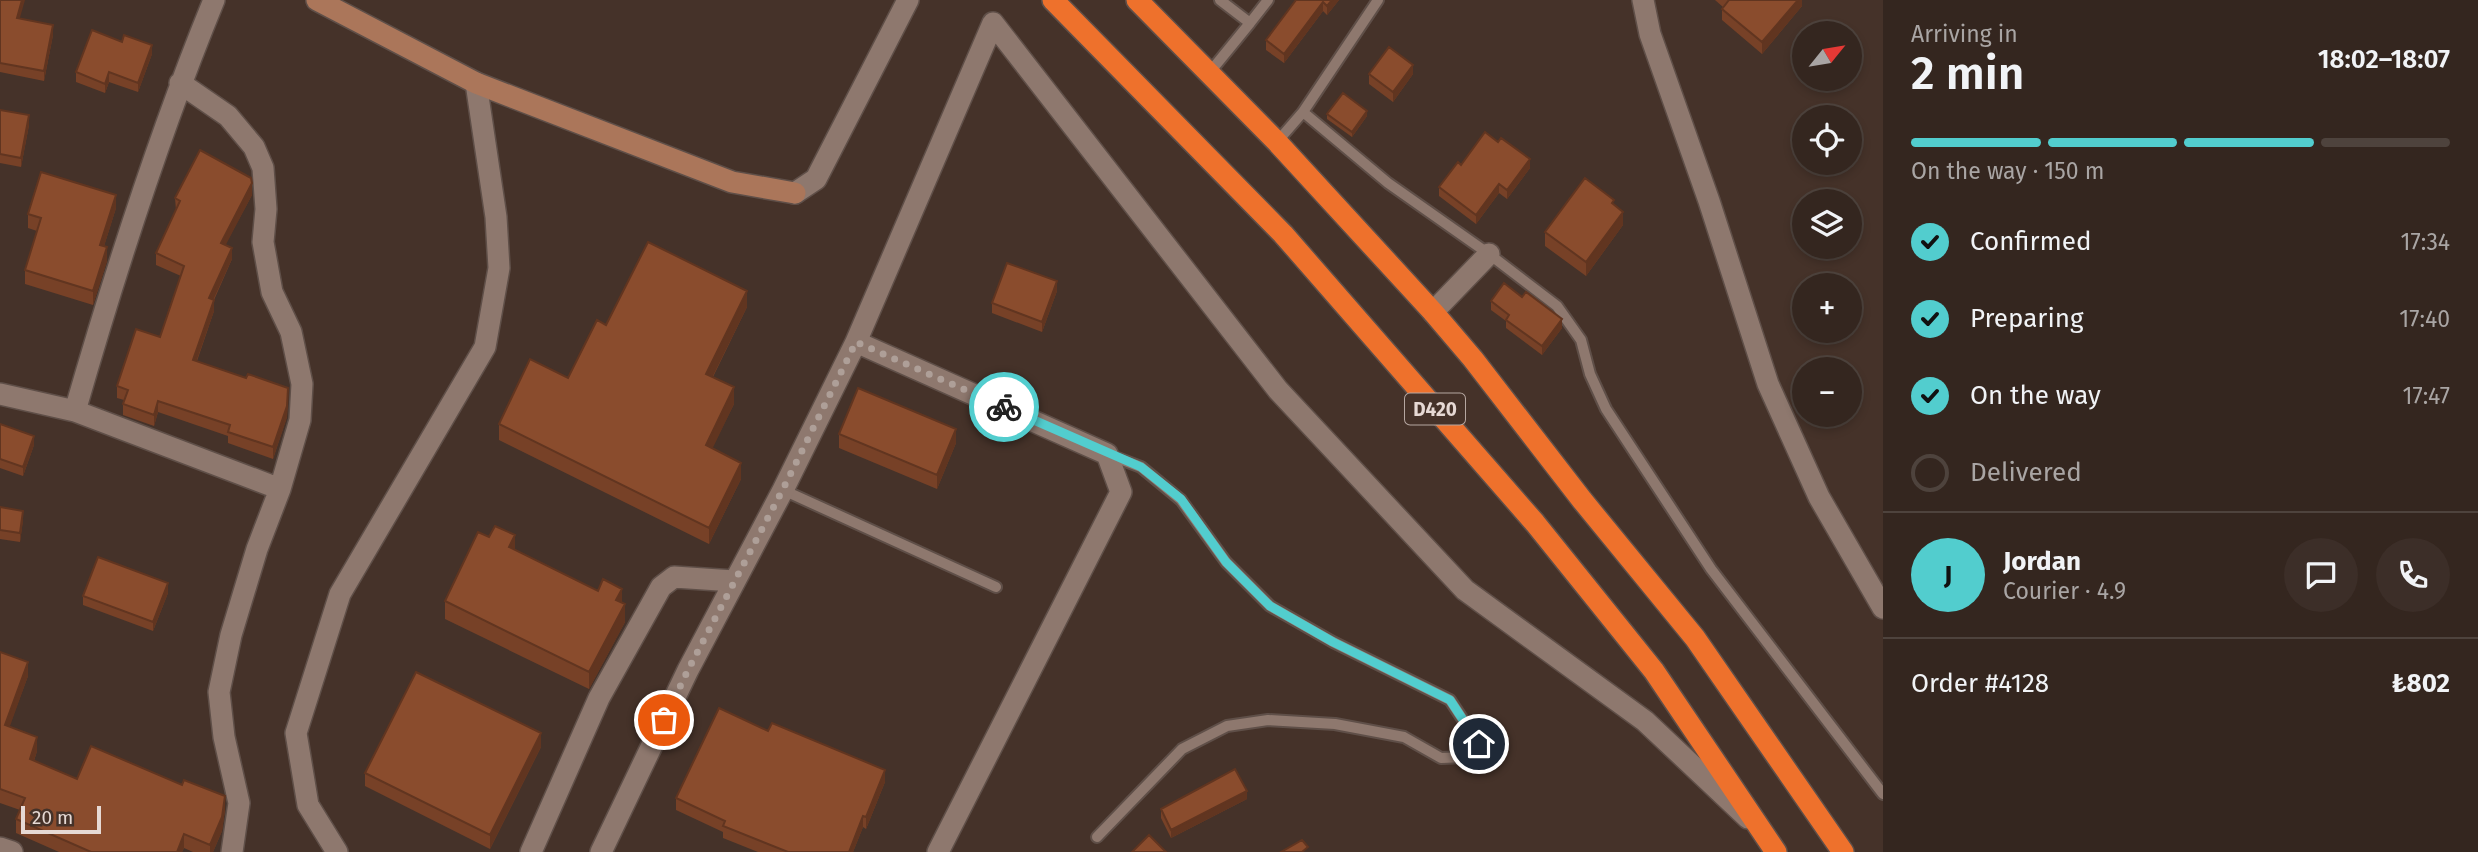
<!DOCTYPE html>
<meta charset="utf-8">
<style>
:root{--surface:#34261f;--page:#3c2e28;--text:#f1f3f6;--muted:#a9a5a4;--line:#4e433d;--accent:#52cdce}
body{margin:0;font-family:"Fira Sans",sans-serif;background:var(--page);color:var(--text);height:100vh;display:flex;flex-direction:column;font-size:26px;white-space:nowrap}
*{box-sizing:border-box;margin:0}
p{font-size:23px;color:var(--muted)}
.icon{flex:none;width:38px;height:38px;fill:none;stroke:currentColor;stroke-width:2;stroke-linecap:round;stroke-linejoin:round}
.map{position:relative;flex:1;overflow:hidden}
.drawer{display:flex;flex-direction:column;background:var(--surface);width:595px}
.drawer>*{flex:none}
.needle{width:46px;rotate:60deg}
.fabs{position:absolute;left:1792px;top:21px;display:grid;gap:14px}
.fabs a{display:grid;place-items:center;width:70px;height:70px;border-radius:50%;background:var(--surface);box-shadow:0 4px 10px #0003,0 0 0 2px var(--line);font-size:35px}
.scale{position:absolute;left:21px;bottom:18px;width:80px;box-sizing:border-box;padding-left:7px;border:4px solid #e6d9d4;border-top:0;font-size:19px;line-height:24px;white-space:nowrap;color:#e6d9d4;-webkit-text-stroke:5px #453229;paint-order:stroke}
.pin{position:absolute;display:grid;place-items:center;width:60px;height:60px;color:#fff;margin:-30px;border:4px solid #fff;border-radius:50%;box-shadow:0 2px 7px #0007}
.courier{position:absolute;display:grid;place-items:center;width:70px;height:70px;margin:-35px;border:5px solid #52cdce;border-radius:50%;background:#fff;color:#222;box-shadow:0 2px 9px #0007}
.head em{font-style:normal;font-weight:600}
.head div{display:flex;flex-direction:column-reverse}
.head{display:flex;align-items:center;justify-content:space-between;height:119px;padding:0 28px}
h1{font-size:46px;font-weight:600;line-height:52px}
.bar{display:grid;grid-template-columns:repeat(4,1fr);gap:10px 7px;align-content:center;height:84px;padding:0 28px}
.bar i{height:9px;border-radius:5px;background:var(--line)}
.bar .selected{background:var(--accent)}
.bar p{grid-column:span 4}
.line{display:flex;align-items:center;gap:18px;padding:0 28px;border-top:2px solid var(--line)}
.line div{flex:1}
.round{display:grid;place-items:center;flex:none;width:74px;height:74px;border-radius:37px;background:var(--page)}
ol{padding:0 28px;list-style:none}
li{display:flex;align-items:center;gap:21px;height:77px}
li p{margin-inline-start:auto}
li .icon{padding:7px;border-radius:50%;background:var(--accent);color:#111;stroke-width:4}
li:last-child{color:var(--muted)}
li i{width:38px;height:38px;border:4px solid var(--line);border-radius:50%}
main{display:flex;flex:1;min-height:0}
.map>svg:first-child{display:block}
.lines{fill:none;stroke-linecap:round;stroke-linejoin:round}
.lane-casing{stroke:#5f4f48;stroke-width:14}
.street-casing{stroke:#5f4f48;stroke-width:24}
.secondary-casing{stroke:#5f4f48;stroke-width:24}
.highway-casing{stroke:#5f4f48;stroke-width:24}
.lane{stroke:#8e786e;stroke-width:10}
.street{stroke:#8e786e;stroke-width:21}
.secondary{stroke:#ab765a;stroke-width:21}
.highway{stroke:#ee712c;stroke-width:21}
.wall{fill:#774127}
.shaded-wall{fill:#613520}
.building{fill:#8a4c2d;stroke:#613520;stroke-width:2}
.done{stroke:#ae9f98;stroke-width:7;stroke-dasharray:0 12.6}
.route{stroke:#52cdce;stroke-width:9}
.labels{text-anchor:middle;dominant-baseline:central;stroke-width:5;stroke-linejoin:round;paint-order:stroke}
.shield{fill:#453229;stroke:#b6a7a1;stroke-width:2}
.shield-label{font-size:19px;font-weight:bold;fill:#e6d9d4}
</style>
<main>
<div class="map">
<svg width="1883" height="852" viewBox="0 0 1883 852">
<rect width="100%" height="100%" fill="#453229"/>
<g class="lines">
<defs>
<path id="lane" d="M1250,23L1268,0
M1210,72L1250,23L1220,0
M1303,112L1378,0
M1277,142L1303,112L1388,183L1489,254L1557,306L1581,340L1590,374L1606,409L1711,569L1883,794
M783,490L996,587
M1097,837L1182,749L1227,726L1268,720L1335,724L1404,737L1441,758L1466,757L1479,744L1450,700L1333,642L1270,606L1226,562L1181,500L1141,467L1107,454"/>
<path id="street" d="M1643,0L1650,34L1709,201L1768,384L1819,497L1883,608
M180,83L228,116L254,147L263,168L266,209L263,242L272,292L291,332L302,384L300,420L280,489L257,549L231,635L219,692L224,737L239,803L232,852
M795,193L816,179L908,0
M1433,312L1489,254
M856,342L1107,454L1121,492L938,852
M0,394L75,411L280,489
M75,411C115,272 159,134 214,0
M0,848L12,852
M337,852L308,805L296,733L340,594L485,347L499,268L496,217L476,83
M531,852L599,698L661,587L674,577L734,581
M601,852L688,670L783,490L856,342L993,23L1278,390L1465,590L1645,721L1748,818"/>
<path id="secondary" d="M317,0L476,83L732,182L795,193"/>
<path id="highway" d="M1053,0L1283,234L1535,523L1654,671L1776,852
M1137,0L1277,142L1433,312L1473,359L1582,500L1695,638L1843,852"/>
</defs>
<use href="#lane" class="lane-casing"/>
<use href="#street" class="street-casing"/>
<use href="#secondary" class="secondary-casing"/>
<use href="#highway" class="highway-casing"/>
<use href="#lane" class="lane"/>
<use href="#street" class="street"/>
<use href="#secondary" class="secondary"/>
<use href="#highway" class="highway"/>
</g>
<path class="wall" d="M0,0L20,19L53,35L44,81L0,72Z
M1296,0H1339L1327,15L1323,11L1284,63L1266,50V40Z
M1715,0H1802V6L1762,54L1722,20V9L1723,7Z
M152,54L138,92L109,82L105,93L76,82V72Z
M1369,74H1413L1393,102L1369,84Z
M0,110L29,125L21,167L0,163Z
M1327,114L1367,116L1352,137L1327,119Z
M1461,165L1530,168L1507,199L1499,193L1476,224L1439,196V187Z
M252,195L225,245L232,259L214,300V311L197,361L288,399L287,417L273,459L228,443V436L158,412L154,426L123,415V404L124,400L117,398V386L160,337L181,276L156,265V253L176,210L175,198Z
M1614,205L1623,225L1586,276L1545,246V232Z
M116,208L104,246L107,261L93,305L25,284V270L37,231L28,228V214Z
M1057,291L1042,332L992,313V303Z
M1491,301L1562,328L1542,355L1506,328V321L1491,310Z
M747,307L713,377L734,404L712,448L741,479L709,544L499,440V424L568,378L606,325Z
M0,424L34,445L23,476L0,468Z
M839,434L956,443L937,489L839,448Z
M0,507L23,520L20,542L0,539Z
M515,550L625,622L589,689L445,619V601Z
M168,593L153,631L83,605V596Z
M0,652L28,676L9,727L37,751L34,761L77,779L225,810L222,831L213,852H193L184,848L182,852H59L16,833V819L20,810L0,803Z
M768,731L885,782L866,829L863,827L853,852H758L723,838V832L676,810V798Z
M541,747L490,849L365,786V773Z
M1247,799L1171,838L1161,818V809Z"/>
<path class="shaded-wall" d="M22,0H25L17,28V18Z
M1332,0H1339L1327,15V6Z
M1798,0H1802V6L1762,54V42Z
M1323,2V11L1284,63V54Z
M53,25V35L44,81V71Z
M152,45V54L138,92V83Z
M1413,65V74L1393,102V92Z
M109,72V82L105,93V84Z
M1367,111V116L1352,137V132Z
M29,115V125L21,167V158Z
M1530,159V168L1507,199V190Z
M252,183V195L221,254V243Z
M1499,184V193L1476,224V215Z
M116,195V208L100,259V245Z
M1623,212V225L1586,276V262Z
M107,247V261L93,305V291Z
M232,248V259L209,309V298Z
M1057,281V291L1042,332V322Z
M747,291V307L706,390V374Z
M214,300V311L193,371V360Z
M1562,319V328L1542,355V346Z
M734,387V404L706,462V445Z
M288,388L287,417L273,459V447Z
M158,401V412L154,426V415Z
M956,429V443L937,489V475Z
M34,436V445L23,476V467Z
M741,463V479L709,544V528Z
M23,511V520L20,542V533Z
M515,535V553L509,547Z
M168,583V593L153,631V622Z
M622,589V606L616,600Z
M625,604V622L589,689V672Z
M28,662V676L5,740V725Z
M541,733V747L490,849V835Z
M37,737V751L30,773V759Z
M885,770V782L866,829V817Z
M1247,791V799L1171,838V830Z
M225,796V810L222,831L213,852H210V845Z
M863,816V827L853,852H849Z
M184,834V848L182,852H177Z"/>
<path class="building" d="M0,0H22L17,18L53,25L44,71L0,63Z
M1296,0H1332L1327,6L1323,2L1284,54L1266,40Z
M1729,0H1798L1762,42L1722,9Z
M92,30L122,42L124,35L152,45L138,83L109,72L105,84L76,72Z
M1389,47L1413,65L1393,92L1369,74Z
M1343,93L1367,111L1352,132L1327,114Z
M0,110L29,115L21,158L0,154Z
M1485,132L1498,142L1501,138L1530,159L1507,190L1499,184L1476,215L1439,187L1458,162L1461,165Z
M200,150L251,178L252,183L221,243L232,248L209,298L214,300L193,360L246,378L248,374L288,388L287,406L273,447L228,432L230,425L158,401L154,415L123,404L128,390L117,386L136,329L160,337L184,266L156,253L180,201L175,198Z
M41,172L116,195L100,245L107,247L93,291L25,270L41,218L28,214Z
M1585,178L1614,200L1612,203L1623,212L1586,262L1545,232Z
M648,242L747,291L706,374L734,387L706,445L741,463L709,528L499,424L530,359L568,378L597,320L606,325Z
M1007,263L1057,281L1042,322L992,303Z
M1504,283L1522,297L1526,292L1562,319L1542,346L1506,320L1509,315L1491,301Z
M858,388L956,429L937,475L839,434Z
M0,424L34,436L23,467L0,459Z
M0,507L23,511L20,533L0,530Z
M495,526L515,535L509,547L598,591L603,579L622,589L616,600L625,604L589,672L445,601L478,532L489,537Z
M98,557L168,583L153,622L83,596Z
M0,652L28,662L5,725L37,737L30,759L77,779L91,746L182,785L184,780L225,796L222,817L210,845L184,834L177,852H91L16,819L25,798L0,789Z
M416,672L541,733L490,835L365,773Z
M719,708L768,731L772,723L885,770L866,817L863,816L849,852H788L723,826L725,821L676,798Z
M1235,769L1247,791L1171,830L1161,809Z
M1149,835L1166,852H1132Z
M1302,840L1308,847L1302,852H1281Z"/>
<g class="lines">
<path class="done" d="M664,720L688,670L783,489L856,342L1004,407"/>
<path class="route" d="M1004,407L1141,467L1181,499L1226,562L1270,606L1333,642L1450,700L1479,744"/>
</g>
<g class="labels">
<rect class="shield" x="1405" y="393.5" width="60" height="31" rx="5"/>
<g class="shield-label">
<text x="1435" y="409">D420</text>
</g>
</g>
</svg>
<div class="fabs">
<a><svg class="needle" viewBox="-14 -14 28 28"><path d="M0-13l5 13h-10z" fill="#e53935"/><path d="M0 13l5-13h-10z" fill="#a9a5a4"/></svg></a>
<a><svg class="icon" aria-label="locate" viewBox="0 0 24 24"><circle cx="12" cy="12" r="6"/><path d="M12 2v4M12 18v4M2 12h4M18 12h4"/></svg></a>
<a><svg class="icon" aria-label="layers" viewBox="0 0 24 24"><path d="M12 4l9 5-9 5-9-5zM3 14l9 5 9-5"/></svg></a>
<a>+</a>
<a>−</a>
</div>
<div class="scale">20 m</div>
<div class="pin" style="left:664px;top:720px;background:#ea580c"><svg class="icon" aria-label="bag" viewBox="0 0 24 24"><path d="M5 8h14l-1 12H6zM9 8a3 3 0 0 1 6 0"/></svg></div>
<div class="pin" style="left:1479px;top:744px;background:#1f2937"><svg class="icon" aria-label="home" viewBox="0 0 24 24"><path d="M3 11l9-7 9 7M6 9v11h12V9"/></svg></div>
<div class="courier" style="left:1004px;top:407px"><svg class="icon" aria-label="bike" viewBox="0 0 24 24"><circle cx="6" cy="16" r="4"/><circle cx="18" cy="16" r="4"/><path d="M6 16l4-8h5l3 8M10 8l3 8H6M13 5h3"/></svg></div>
</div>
<section class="drawer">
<div class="head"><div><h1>2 min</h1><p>Arriving in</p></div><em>18:02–18:07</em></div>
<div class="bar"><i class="selected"></i><i class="selected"></i><i class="selected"></i><i></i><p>On the way · 150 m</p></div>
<ol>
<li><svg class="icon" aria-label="check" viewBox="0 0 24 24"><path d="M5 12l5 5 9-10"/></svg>Confirmed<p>17:34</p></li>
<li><svg class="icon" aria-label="check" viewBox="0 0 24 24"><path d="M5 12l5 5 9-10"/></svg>Preparing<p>17:40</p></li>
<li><svg class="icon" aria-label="check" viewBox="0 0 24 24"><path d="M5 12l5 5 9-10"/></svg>On the way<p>17:47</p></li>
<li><i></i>Delivered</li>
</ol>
<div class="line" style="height:126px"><b class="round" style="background:var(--accent);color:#111">J</b><div><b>Jordan</b><p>Courier · 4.9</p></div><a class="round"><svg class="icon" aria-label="chat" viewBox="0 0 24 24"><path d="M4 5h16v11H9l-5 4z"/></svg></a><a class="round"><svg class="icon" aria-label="phone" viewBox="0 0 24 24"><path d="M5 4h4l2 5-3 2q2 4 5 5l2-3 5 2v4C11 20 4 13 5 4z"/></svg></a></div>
<div class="line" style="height:91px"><div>Order #4128</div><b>₺802</b></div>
</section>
</main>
